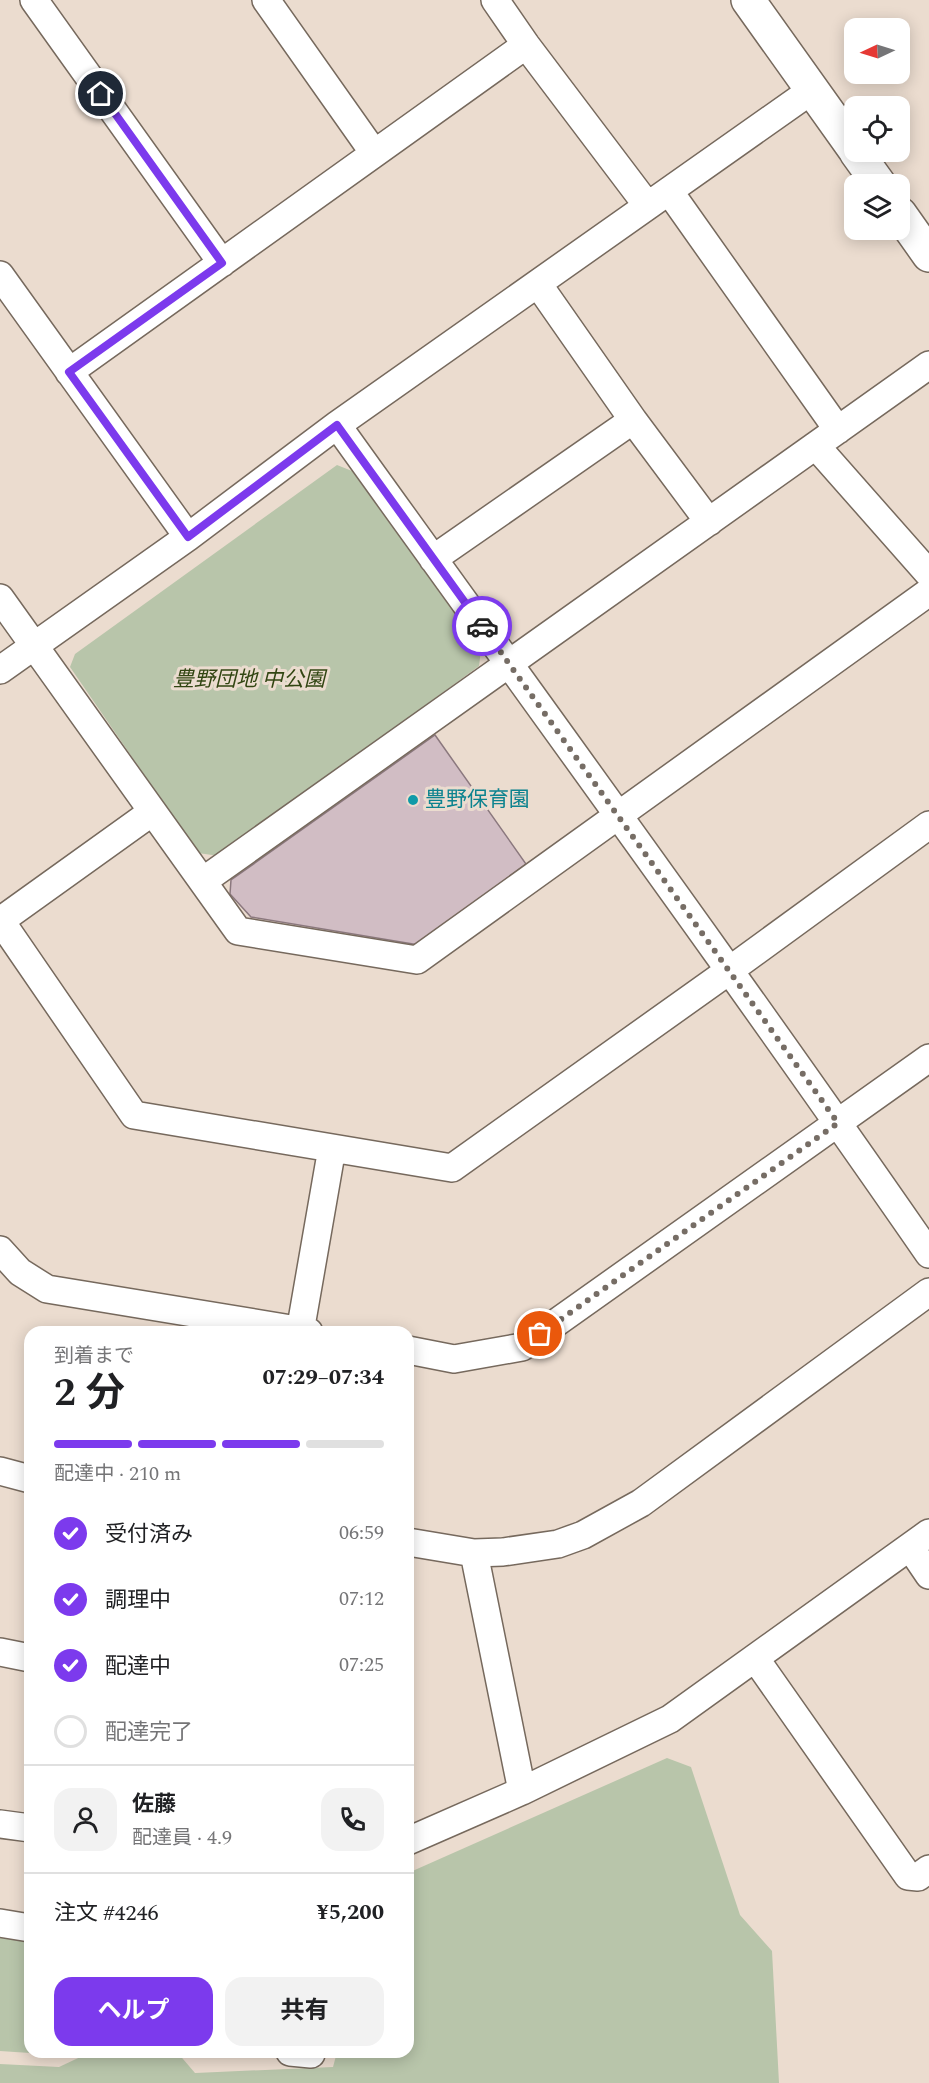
<!DOCTYPE html>
<html lang="ja">
<meta charset="utf-8">
<style>
:root{--surface:#fff;--page:#f2f2f2;--text:#202124;--muted:#757577;--line:#e0e0e0;--accent:#7c3aed}
body{margin:0;font-family:Spectral,"Noto Sans JP",serif;background:var(--page);color:var(--text);height:100vh;display:flex;flex-direction:column;font-size:22px;white-space:nowrap}
*{box-sizing:border-box;margin:0}
p{font-size:20px;color:var(--muted)}
.icon{flex:none;width:33px;height:33px;fill:none;stroke:currentColor;stroke-width:2;stroke-linecap:round;stroke-linejoin:round}
.map{position:relative;flex:1;overflow:hidden}
.side{position:absolute;left:24px;top:1326px;width:390px;height:732px;display:flex;flex-direction:column;background:var(--surface);border-radius:18px;box-shadow:0 3px 15px #0003}
.side>*{flex:none}
.needle{width:39px;rotate:266deg}
.buttons{position:absolute;left:844px;top:18px;display:grid;gap:12px}
.buttons a{display:grid;place-items:center;width:66px;height:66px;border-radius:12px;background:var(--surface);box-shadow:0 3px 15px #0003;font-size:30px}
.pin{position:absolute;display:grid;place-items:center;width:51px;height:51px;color:#fff;margin:-26px;border:3px solid #fff;border-radius:50%;box-shadow:0 2px 6px #0007}
.courier{position:absolute;display:grid;place-items:center;width:60px;height:60px;margin:-30px;border:4px solid #7c3aed;border-radius:50%;background:#fff;color:#222;box-shadow:0 2px 8px #0007}
.summary em{font-style:normal;font-weight:700}
.summary div{display:flex;flex-direction:column-reverse}
.summary{display:flex;align-items:center;justify-content:space-between;height:102px;padding:0 30px}
h1{font-size:39px;font-weight:700;line-height:45px}
.bar{display:grid;grid-template-columns:repeat(4,1fr);gap:9px 6px;align-content:center;height:72px;padding:0 30px}
.bar i{height:8px;border-radius:4px;background:var(--line)}
.bar .active{background:var(--accent)}
.bar p{grid-column:span 4}
.line{display:flex;align-items:center;gap:15px;padding:0 30px;border-top:2px solid var(--line)}
.line div{flex:1}
.round{display:grid;place-items:center;flex:none;width:63px;height:63px;border-radius:18px;background:var(--page)}
ol{padding:0 30px;list-style:none}
li{display:flex;align-items:center;gap:18px;height:66px}
li p{margin-inline-start:auto}
li .icon{padding:6px;border-radius:50%;background:var(--accent);color:#fff;stroke-width:4}
li:last-child{color:var(--muted)}
li i{width:33px;height:33px;border:3px solid var(--line);border-radius:50%}
.action{display:flex;gap:12px;margin-top:auto;padding:12px 30px}
.action a{flex:1;height:69px;border-radius:18px;background:var(--accent);color:#fff;font-size:24px;font-weight:700;line-height:69px;text-align:center}
.action a+a{background:var(--page);color:var(--text)}
.map>svg:first-child{display:block}
.green{fill:#b8c5aa}
.building{fill:#d1bdc4;stroke:#8b787e;stroke-width:1.5}
.lines{fill:none;stroke-linecap:round;stroke-linejoin:round}
.street-casing{stroke:#76695d;stroke-width:30}
.secondary-casing{stroke:#76695d;stroke-width:36}
.street{stroke:#fff;stroke-width:27}
.secondary{stroke:#fff;stroke-width:33}
.done{stroke:#766d65;stroke-width:6;stroke-dasharray:0 10.8}
.route{stroke:#7c3aed;stroke-width:8}
.culture-dot{fill:#0f9aa8;stroke:#ebdccf;stroke-width:2}
.labels{text-anchor:middle;dominant-baseline:central;stroke-width:6;stroke-linejoin:round;paint-order:stroke}
.park-label{font-size:21px;font-style:italic;fill:#314512;stroke:#ebdccf}
.culture-label{font-size:21px;fill:#0d838f;stroke:#ebdccf;text-anchor:start}
</style>
<div class="map">
<svg width="929" height="2083" viewBox="0 0 929 2083">
<rect width="100%" height="100%" fill="#ebdccf"/>
<path class="green" d="M337,465L352,471L481,650L479,666L219,856L198,853L70,667L75,654Z
M667,1758L691,1767L740,1915L772,1951L779,2083H0V2064L59,2067L91,2052H177L195,2073L333,2067L337,2052H408V1873Z
M0,1935L30,1939V2052H66L60,2055L0,2051Z"/>
<path class="building" d="M435,735L526,864L419,945L251,917L230,894L231,880Z"/>
<g class="lines">
<defs>
<path id="street" d="M34,0L222,263
M266,0L374,153
M495,0L526,45L647,205
M669,191L838,430
M0,275L188,537
M538,284L633,420L709,522
M69,372L526,45
M337,425C535,701 736,975 929,1254
M816,446L929,574
M433,559L633,420
M0,598L238,931L417,960L929,592
M0,670L188,537L337,425L812,90
M203,881L929,365
M0,920L134,1115L452,1168L730,970L929,825
M0,921L152,812
M0,1250L20,1272L47,1289L309,1332
M300,1332L332,1148
M408,1350L454,1359L522,1347L929,1058
M0,1471L30,1479
M408,1542L474,1553L503,1552L558,1544L583,1535L641,1503L929,1292
M910,1547L929,1575
M474,1553L522,1791
M0,1652L30,1658
M755,1658L908,1876L918,1877L929,1869
M0,1824L30,1828
M408,1841L522,1791L670,1719L929,1533
M0,1923L30,1928
M290,2052L311,2054V2052"/>
<path id="secondary" d="M748,0L855,150
M856,152L879,184
M900,214L929,255"/>
</defs>
<use href="#street" class="street-casing"/>
<use href="#secondary" class="secondary-casing"/>
<use href="#street" class="street"/>
<use href="#secondary" class="secondary"/>
</g>
<g class="lines">
<path class="done" d="M482,626L838,1123L540,1334"/>
<path class="route" d="M101,94L222,263L69,372L188,537L337,425L482,626"/>
</g>
<circle class="culture-dot" cx="413" cy="800" r="6"/>
<g class="labels">
<g class="park-label">
<text x="249" y="680">豊野団地 中公園</text>
</g>
<g class="culture-label">
<text x="425" y="800">豊野保育園</text>
</g>
</g>
</svg>
<div class="buttons">
<a><svg class="needle" viewBox="-14 -14 28 28"><path d="M0-13l5 13h-10z" fill="#e53935"/><path d="M0 13l5-13h-10z" fill="#757577"/></svg></a>
<a><svg class="icon" aria-label="locate" viewBox="0 0 24 24"><circle cx="12" cy="12" r="6"/><path d="M12 2v4M12 18v4M2 12h4M18 12h4"/></svg></a>
<a><svg class="icon" aria-label="layers" viewBox="0 0 24 24"><path d="M12 4l9 5-9 5-9-5zM3 14l9 5 9-5"/></svg></a>
</div>
<div class="pin" style="left:540px;top:1334px;background:#ea580c"><svg class="icon" aria-label="bag" viewBox="0 0 24 24"><path d="M5 8h14l-1 12H6zM9 8a3 3 0 0 1 6 0"/></svg></div>
<div class="pin" style="left:101px;top:94px;background:#1f2937"><svg class="icon" aria-label="home" viewBox="0 0 24 24"><path d="M3 11l9-7 9 7M6 9v11h12V9"/></svg></div>
<div class="courier" style="left:482px;top:626px"><svg class="icon" aria-label="car" viewBox="0 0 24 24"><path d="M5 17H2v-5l4-1 3-4h7l3 4 3 1v5h-3M9 17h6M6 11h13"/><circle cx="7" cy="17" r="2"/><circle cx="17" cy="17" r="2"/></svg></div>
<section class="side">
<div class="summary"><div><h1>2 分</h1><p>到着まで</p></div><em>07:29–07:34</em></div>
<div class="bar"><i class="active"></i><i class="active"></i><i class="active"></i><i></i><p>配達中 · 210 m</p></div>
<ol>
<li><svg class="icon" aria-label="check" viewBox="0 0 24 24"><path d="M5 12l5 5 9-10"/></svg>受付済み<p>06:59</p></li>
<li><svg class="icon" aria-label="check" viewBox="0 0 24 24"><path d="M5 12l5 5 9-10"/></svg>調理中<p>07:12</p></li>
<li><svg class="icon" aria-label="check" viewBox="0 0 24 24"><path d="M5 12l5 5 9-10"/></svg>配達中<p>07:25</p></li>
<li><i></i>配達完了</li>
</ol>
<div class="line" style="height:108px"><a class="round"><svg class="icon" aria-label="person" viewBox="0 0 24 24"><circle cx="12" cy="8" r="4"/><path d="M4 21q1-7 8-7t8 7"/></svg></a><div><b>佐藤</b><p>配達員 · 4.9</p></div><a class="round"><svg class="icon" aria-label="phone" viewBox="0 0 24 24"><path d="M5 4h4l2 5-3 2q2 4 5 5l2-3 5 2v4C11 20 4 13 5 4z"/></svg></a></div>
<div class="line" style="height:78px"><div>注文 #4246</div><b>¥5,200</b></div>
<div class="action"><a>ヘルプ</a><a>共有</a></div>
</section>
</div>
